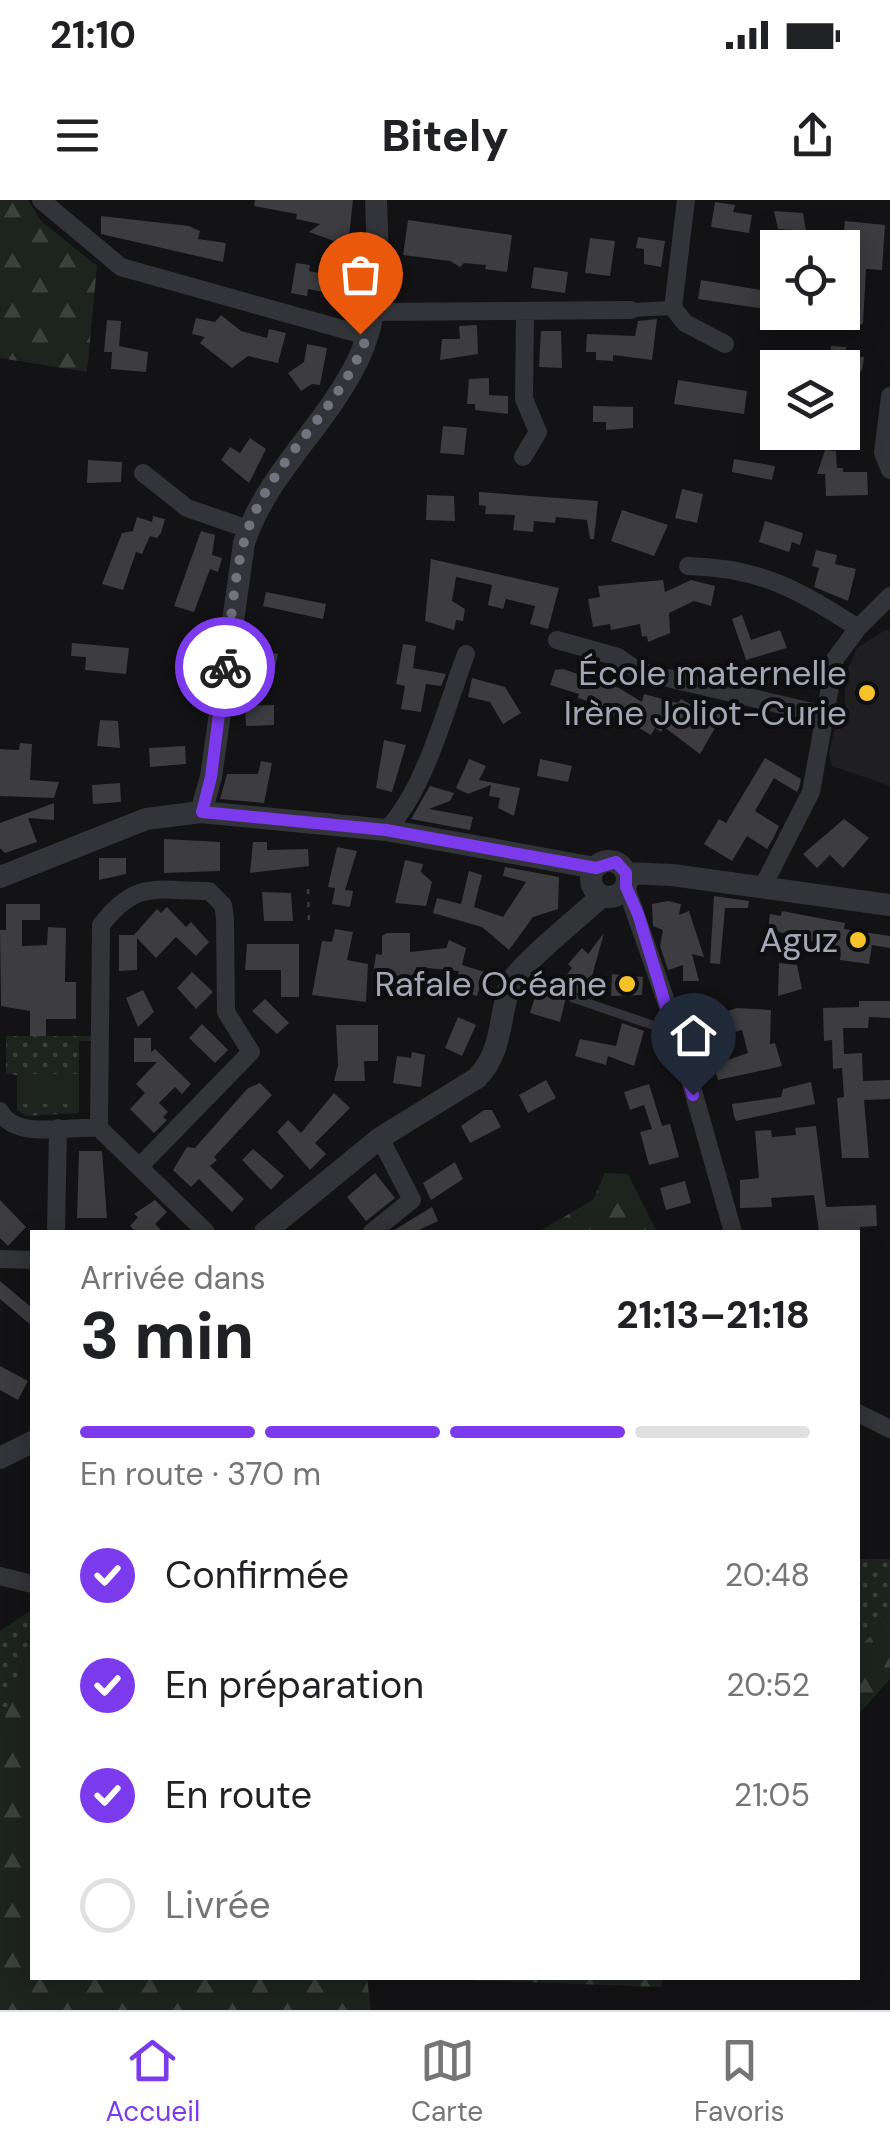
<!DOCTYPE html>
<html lang="fr">
<meta charset="utf-8">
<style>
:root{--surface:#fff;--page:#f2f2f2;--text:#202124;--muted:#757577;--line:#e0e0e0;--accent:#7c3aed}
body{margin:0;font-family:"DM Sans",sans-serif;background:var(--page);color:var(--text);height:100vh;display:flex;flex-direction:column;font-size:38px;white-space:nowrap}
*{box-sizing:border-box;margin:0}
p{font-size:32px;color:var(--muted)}
.icon{flex:none;width:55px;height:55px;fill:none;stroke:currentColor;stroke-width:2;stroke-linecap:round;stroke-linejoin:round}
.map{position:relative;flex:1;overflow:hidden}
.sheet{position:absolute;left:30px;top:1030px;width:830px;height:750px;display:flex;flex-direction:column;background:var(--surface);border-radius:0px;box-shadow:0 5px 25px #0003}
.sheet>*{flex:none}
.tools{position:absolute;left:760px;top:30px;display:grid;gap:20px}
.tools a{display:grid;place-items:center;width:100px;height:100px;border-radius:0px;background:var(--surface);box-shadow:0 5px 25px #0003;font-size:50px}
.pin{position:absolute;display:grid;place-items:center;width:85px;height:85px;color:#fff;margin:-102px -42px;border-radius:50% 50% 50% 0;rotate:-45deg;box-shadow:0 0 10px #0007}
.pin .icon{rotate:45deg}
.courier{position:absolute;display:grid;place-items:center;width:100px;height:100px;margin:-50px;border:8px solid #7c3aed;border-radius:50%;background:#fff;color:#222;box-shadow:0 2px 12px #0007}
.headline em{font-style:normal;font-weight:800}
.headline div{display:flex;flex-direction:column-reverse}
.headline{display:flex;align-items:center;justify-content:space-between;height:170px;padding:0 50px}
h1{font-size:65px;font-weight:800;line-height:75px}
.bar{display:grid;grid-template-columns:repeat(4,1fr);gap:15px 10px;align-content:center;height:120px;padding:0 50px}
.bar i{height:12px;border-radius:8px;background:var(--line)}
.bar .active{background:var(--accent)}
.bar p{grid-column:span 4}
ol{padding:0 50px;list-style:none}
li{display:flex;align-items:center;gap:30px;height:110px}
li p{margin-inline-start:auto}
li .icon{padding:10px;border-radius:50%;background:var(--accent);color:#fff;stroke-width:4}
li:last-child{color:var(--muted)}
li i{width:55px;height:55px;border:5px solid var(--line);border-radius:50%}
.status{display:flex;justify-content:space-between;align-items:center;height:70px;padding:0 50px;background:var(--surface);direction:ltr}
.status svg{height:28px;fill:currentColor}
header{display:flex;justify-content:space-between;align-items:center;height:130px;padding:0 50px;background:var(--surface);font-size:45px;font-weight:800}
.menu{display:flex;justify-content:space-around;align-items:center;height:140px;border-top:2px solid var(--line);background:var(--surface);font-size:28px;color:var(--muted)}
.menu a{display:grid;justify-items:center;gap:5px}
.menu .active{color:var(--accent)}
.map>svg:first-child{display:block}
.built{fill:#1f1e21}
.grass{fill:url(#grass-dots)}
.forest{fill:url(#forest-firs)}
.garden{fill:#1d241e}
.building{fill:#3c3c41}
.lines{fill:none;stroke-linecap:round;stroke-linejoin:round}
.path{stroke:#393b40;stroke-width:2.5;stroke-dasharray:5 8;stroke-linecap:butt}
.service{stroke:#333439;stroke-width:9}
.pedestrian{stroke:#333439;stroke-width:14}
.minor{stroke:#333439;stroke-width:18}
.tertiary{stroke:#333439;stroke-width:22}
.done{stroke:#71737d;stroke-width:10;stroke-dasharray:0 18}
.route{stroke:#7c3aed;stroke-width:12}
.poi-dot{fill:#f7c328;stroke:#0e0d0f;stroke-width:4}
.labels{text-anchor:middle;dominant-baseline:central;stroke-width:8;stroke-linejoin:round;paint-order:stroke}
.poi-label{font-size:35px;fill:#a3a7b5;stroke:#0e0d0f;text-anchor:end}
</style>
<div class="status"><b>21:10</b><svg viewBox="0 0 49 12"><path d="M0 12V9h3v3zM5 12V6h3v6zM10 12V3h3v9zM15 12V0h3v12zM26 1h20v11H26zM47 4h2v5h-2z"/></svg></div>
<header><svg class="icon" aria-label="menu" viewBox="0 0 24 24"><path d="M4 6h16M4 12h16M4 18h16"/></svg>Bitely<svg class="icon" aria-label="share" viewBox="0 0 24 24"><path d="M12 15V3M7 8l5-5 5 5M5 13v7h14v-7"/></svg></header>
<div class="map">
<svg width="890" height="1810" viewBox="0 0 890 1810">
<defs>
<pattern id="grass-dots" width="8" height="8" patternUnits="userSpaceOnUse" patternTransform="scale(2.5)"><rect width="8" height="8" fill="#1d241e"/><path d="M2 2h.1M6 6h.1" fill="none" stroke="#3b413c" stroke-width="1.8" stroke-linecap="round"/></pattern>
<pattern id="forest-firs" width="22" height="20" patternUnits="userSpaceOnUse" patternTransform="scale(2.5)"><rect width="22" height="20" fill="#1d241e"/><path d="M5 1l3.5 6h-7zM16 11l3.5 6h-7z" fill="#3b413c"/></pattern>
</defs>
<rect width="100%" height="100%" fill="#131214"/>
<path class="built" d="M885,430L890,431V586L832,566L829,555L834,530L843,524L846,473L857,448Z"/>
<path class="grass" d="M6,836H94V841H79V913L26,916L17,910V875L6,874Z
M858,1359H890V1418L858,1448Z
M32,1410V1438L0,1532V1431Z"/>
<path class="forest" d="M0,0H28L41,21L97,66L87,172L0,158Z
M605,973L628,974L657,1032H538L593,1000Z
M890,1418V1479L858,1515V1448Z
M32,1438V1778H367L371,1810H0V1532Z
M414,1778H663L661,1787Z"/>
<path class="garden" d="M17,874H79V904H17Z"/>
<path class="building" d="M255,0H353L348,46L309,32L320,24L296,19L297,14L254,6Z
M715,2L735,5L733,12L752,15L749,33L711,27Z
M774,11L803,13L806,31L778,29Z
M101,16L189,26L200,31L198,39L226,43L223,62L101,34Z
M408,20L512,35L507,72L485,69L486,65L464,63L460,67L450,61L403,55Z
M845,21L885,25L882,70L866,69L863,124L852,126L837,125L842,97L851,98L853,68L842,67V47L836,46L837,31H844Z
M638,37L665,41L661,67L644,64V49L636,48Z
M590,38L615,41L610,76L585,73Z
M296,63L310,65L309,71L338,77L335,94L308,89L307,96L291,93Z
M534,67L568,72L565,93L531,88Z
M701,80L767,91L765,109L698,99Z
M221,115L241,131L267,138L269,129L286,133L278,163L248,156L232,168L200,143L205,137L192,134L196,118L215,122Z
M657,119L652,160L613,155V161L596,160V152H586L587,134L635,136L638,121Z
M107,120L121,121L119,146L148,152L146,172L111,169L112,152H104Z
M477,125L478,154L440,160L442,139H460L459,126Z
M541,131H561L562,168L539,167Z
M307,144L327,148L320,185L312,184L301,191L288,173L304,162Z
M831,146L846,147L845,155L864,157L862,171L829,168Z
M489,178V195L508,196V214L475,210V204H467L469,179Z
M678,180L747,191L744,214L674,204Z
M593,206L633,207V228L606,230V222H593Z
M443,226L467,228L464,255L440,253Z
M250,238L266,249L249,283L221,260L230,247L240,253Z
M825,250L836,251L837,268H843V272H867L868,295L826,296L825,274H817Z
M734,259L775,266L772,280L732,272Z
M88,260L122,262L121,282L87,283Z
M682,289L703,294L697,323L675,318Z
M479,292L598,301L594,339H590L587,320L556,317L555,323L534,321L533,332L513,330L515,315L485,314L486,306L479,305Z
M427,295L454,296L455,321L426,320Z
M622,310L668,325L654,356L611,341Z
M153,316L165,319L161,333L157,338L150,336L142,354L136,352L123,390L102,384L122,333L133,331L137,317L152,322Z
M765,321L803,333L800,345L792,342L789,352L759,342Z
M201,331L215,335L212,355L222,358L218,372L210,369L194,412L174,406Z
M816,350L837,355L835,364L856,369L848,401L814,387L819,368L812,366Z
M431,359L559,388L548,429L530,424L535,406L506,399L503,409L488,405L492,385L456,377L452,401L465,409L463,421L456,420L454,430L425,421Z
M663,380L665,392L691,380L715,386L711,406L694,401L669,413L670,433L648,442L647,436L642,437L640,424L611,430L610,424L593,427L588,399L600,397L598,386Z
M266,392L326,404L323,419L263,406Z
M742,415L751,440L780,430L787,448L746,460L732,419Z
M72,443L129,448L126,474L85,470L86,457L71,456Z
M403,444L416,446L413,468L446,474L441,486L426,484L421,512L401,509L405,486L396,484Z
M247,447L278,454L274,473L243,466Z
M563,469L619,488L642,502L644,494L678,503L681,499L709,515L713,510L722,516L700,554L664,527L661,532L655,528L651,535L615,514L610,523L586,508L590,502L578,498L579,494L550,485L555,470Z
M472,478L505,487L521,513L503,524L490,502L468,497Z
M274,505V525L246,526L245,506Z
M100,520L118,521L120,548L97,546Z
M384,540L406,545L392,592L376,588Z
M20,543L32,544L30,580L59,582L54,598L0,596V549L19,550Z
M185,546L186,564L150,567L149,548Z
M765,558L801,579L799,588L797,592L774,578L755,611L779,626L773,639L767,649L747,636L732,661L704,644L719,619L726,623Z
M469,559L486,566L479,580L520,588L514,616L498,608L500,598L489,596L491,585L468,594L456,588Z
M540,559L572,566L568,582L537,576Z
M261,561L272,563L264,603L220,599L227,574H258Z
M120,583L121,602L93,604L92,585Z
M430,586L454,593L450,601L429,609L473,617L470,630L411,619Z
M54,603V620L28,618L37,642L5,653L0,648V623Z
M844,619L869,638L843,668L830,655L817,668L803,654Z
M164,639L220,642V671L164,673Z
M253,642H267V650L308,649L309,666L250,673Z
M337,647L357,651L345,690L353,691L350,707L332,704L335,688L328,687Z
M99,658H126V674L99,680Z
M405,660L423,664L421,672L432,682L426,706L395,703Z
M505,667L559,677L558,709L533,717L509,750L482,727L433,713L437,698L461,704L469,671L482,675L474,707L503,717L526,682L503,676Z
M262,692L291,693L293,721H264Z
M714,696L749,701L748,708H725L720,764L710,763Z
M668,701L681,704L679,715L689,711L704,757L692,754L699,781H683V765L668,770L660,746L663,730L653,726L652,704Z
M6,704H40V720H22V746L47,745L48,727L66,728L65,782H76V819H46V836H30V811L1,806L0,730H6Z
M167,707L186,727L191,722L209,742L196,756L176,737L156,758L137,738V770L119,771V735H134L157,709L161,713Z
M782,711L845,723L844,729L890,736V748L872,745L869,764L840,760L841,753L814,749L815,742L768,729L770,714L781,716Z
M335,729L353,732L347,760L368,764L366,802L312,795L322,741L332,742Z
M387,733H410V752L446,748L449,740L466,748L462,765L485,772L477,796L461,791L465,779L457,777L459,771L416,767L413,794L391,791L393,775L373,774L376,754L382,755V736Z
M604,733L587,794L567,793L560,822L530,813L539,784L556,788L572,768L568,764L582,748L588,754Z
M247,744H299V797H281V770H245Z
M779,763L797,765L802,789L778,796Z
M192,772L213,792L196,809L177,788Z
M612,774L643,777L642,795L611,796Z
M143,790L154,812L138,827L126,798Z
M265,799L289,823L277,834L252,811Z
M859,801H890V818L869,817L868,828H843L844,854L862,853L863,881L890,880V899L864,900L869,958H842L837,898L844,897L842,868L833,869L832,840L824,841L823,808L859,807Z
M737,808L771,810L770,844L775,843L782,866L718,880L713,865L748,853L742,830L715,838L709,817Z
M458,817L476,825L462,856L445,848Z
M622,823L644,831L634,866L608,856L606,865L575,856L580,839L616,846Z
M202,824L228,850L215,863L189,838Z
M336,825H378V861H364L365,881H334L338,865Z
M134,838H151V852L155,849L191,884L182,894L175,887L159,903L168,912L163,917L167,920L154,933L130,909L145,893L136,884L157,862H134Z
M412,852L425,855L421,887L393,883L397,856L411,858Z
M546,880L556,898L528,913L519,895Z
M811,882L815,904L736,921L734,916L732,904L781,897L783,889Z
M260,883L272,895L214,957L217,960L210,966L244,999L232,1012L199,979L191,987L173,970L187,947L195,948L248,888Z
M649,884L662,926L670,924L679,957L649,965L640,932L652,929L644,905L630,910L624,892Z
M334,893L350,908L315,943L326,954L310,970L277,932L288,920L301,933Z
M484,910H492L501,927L470,943L461,926Z
M816,926L826,1007L876,1005L877,1026L860,1027V1032H819L814,995L771,998L772,1007L740,1008V980L759,978L755,931L771,930L772,937L796,935L795,928Z
M253,949L284,976L271,990L242,960Z
M79,951H102L107,1018H77Z
M455,962L463,979L431,1000L423,983Z
M375,973L395,998L366,1021L347,997Z
M685,981L691,1003L666,1010L660,988Z
M0,1000L26,1027L8,1046L0,1038Z
M155,1000L167,1012L155,1024L163,1032H136L130,1026L138,1017L134,1014Z
M432,1007L438,1021L415,1032H391Z
M0,1081L32,1108V1126L0,1099Z
M0,1166L28,1181L18,1200L0,1190Z"/>
<g class="lines">
<path class="path" d="M308,689L309,724"/>
<path class="service" d="M573,798L661,828L675,827"/>
<path class="pedestrian" d="M631,110L673,108"/>
<path class="minor" d="M41,0L121,67L367,136
M686,0L673,108L685,123L725,144
M373,112L631,110
M890,196L883,253L890,270
M523,257L538,232L524,199L525,111
M143,273L187,308L248,329
M688,366C761,368 797,389 858,428
M557,440L618,457L638,471L825,515
M386,630C425,591 446,507 466,454
M626,687L675,827L733,1032
M762,688L811,592L835,459L858,428L890,396
M0,911C15,941 72,925 99,928L206,1032
M99,928L101,725C137,679 155,691 209,691L223,705L225,718L226,812L251,852L140,966
M56,1032L58,928
M372,1032L412,1000L380,938
M0,1059L32,1060
M858,1213L890,1229
M0,1376L32,1384"/>
<path class="tertiary" d="M201,612L211,577L244,343C267,273 326,226 358,160C382,110 378,54 376,0
M591 679a18 18 0 1 1 36 0a18 18 0 1 1-36 0Z
M626,673L672,675L890,705
M0,677L146,619L201,612L386,630L595,668
M265,1032L380,938L477,878C504,850 498,817 511,783C517,767 585,712 602,696
M0,1258L32,1242"/>
</g>
<g class="lines">
<path class="done" d="M225,467C233,416 233,357 256,310C286,247 343,203 367,136L360,134"/>
<path class="route" d="M225,467L211,577L202,612L386,630L596,668L616,662L626,673V687L638,714L693,895"/>
</g>
<g class="poi-dot">
<circle cx="867" cy="493" r="10"/>
<circle cx="858" cy="740" r="10"/>
<circle cx="627" cy="784" r="10"/>
</g>
<g class="labels">
<g class="poi-label">
<text x="847" y="473">École maternelle<tspan x="847" dy="40">Irène Joliot-Curie</tspan></text>
<text x="838" y="740">Aguz</text>
<text x="607" y="784">Rafale Océane</text>
</g>
</g>
</svg>
<div class="tools">
<a><svg class="icon" aria-label="locate" viewBox="0 0 24 24"><circle cx="12" cy="12" r="6"/><path d="M12 2v4M12 18v4M2 12h4M18 12h4"/></svg></a>
<a><svg class="icon" aria-label="layers" viewBox="0 0 24 24"><path d="M12 4l9 5-9 5-9-5zM3 14l9 5 9-5"/></svg></a>
</div>
<div class="pin" style="left:360px;top:134px;background:#ea580c"><svg class="icon" aria-label="bag" viewBox="0 0 24 24"><path d="M5 8h14l-1 12H6zM9 8a3 3 0 0 1 6 0"/></svg></div>
<div class="pin" style="left:693px;top:895px;background:#1f2937"><svg class="icon" aria-label="home" viewBox="0 0 24 24"><path d="M3 11l9-7 9 7M6 9v11h12V9"/></svg></div>
<div class="courier" style="left:225px;top:467px"><svg class="icon" aria-label="bike" viewBox="0 0 24 24"><circle cx="6" cy="16" r="4"/><circle cx="18" cy="16" r="4"/><path d="M6 16l4-8h5l3 8M10 8l3 8H6M13 5h3"/></svg></div>
<section class="sheet">
<div class="headline"><div><h1>3 min</h1><p>Arrivée dans</p></div><em>21:13–21:18</em></div>
<div class="bar"><i class="active"></i><i class="active"></i><i class="active"></i><i></i><p>En route · 370 m</p></div>
<ol>
<li><svg class="icon" aria-label="check" viewBox="0 0 24 24"><path d="M5 12l5 5 9-10"/></svg>Confirmée<p>20:48</p></li>
<li><svg class="icon" aria-label="check" viewBox="0 0 24 24"><path d="M5 12l5 5 9-10"/></svg>En préparation<p>20:52</p></li>
<li><svg class="icon" aria-label="check" viewBox="0 0 24 24"><path d="M5 12l5 5 9-10"/></svg>En route<p>21:05</p></li>
<li><i></i>Livrée</li>
</ol>
</section>
</div>
<nav class="menu">
<a class="active"><svg class="icon" aria-label="home" viewBox="0 0 24 24"><path d="M3 11l9-7 9 7M6 9v11h12V9"/></svg>Accueil</a>
<a><svg class="icon" aria-label="map" viewBox="0 0 24 24"><path d="M3 6l6-2 6 2 6-2v14l-6 2-6-2-6 2zM9 4v14M15 6v14"/></svg>Carte</a>
<a><svg class="icon" aria-label="saved" viewBox="0 0 24 24"><path d="M7 4h10v16l-5-4-5 4z"/></svg>Favoris</a>
</nav>
